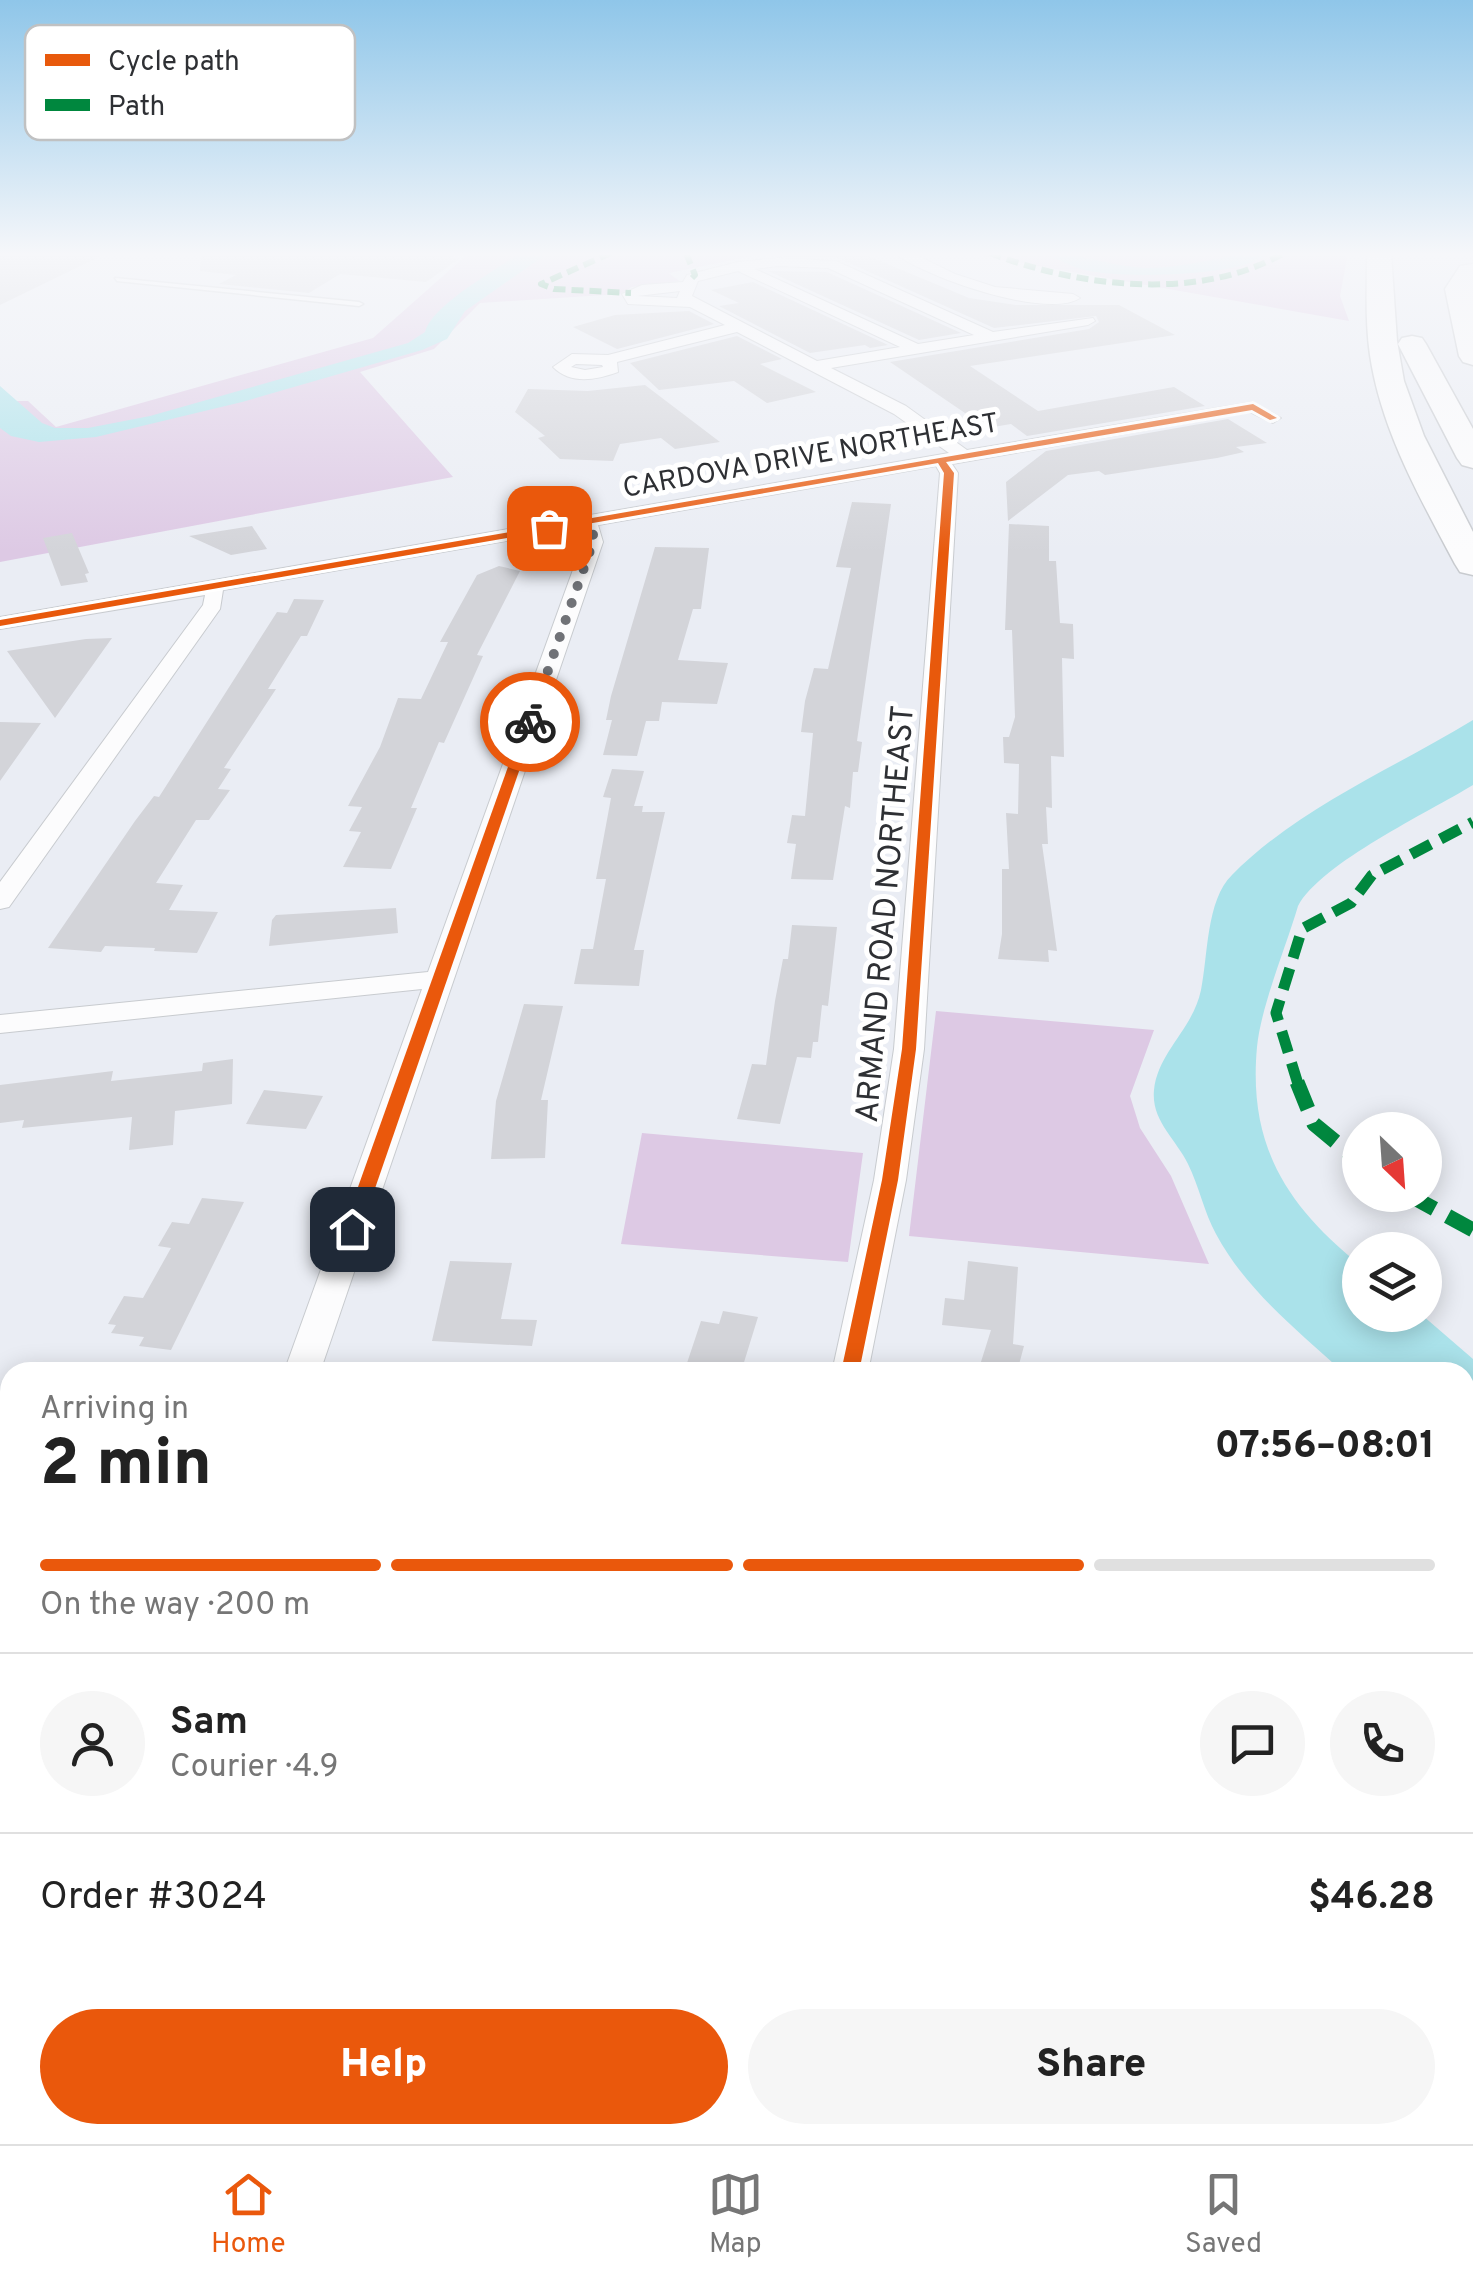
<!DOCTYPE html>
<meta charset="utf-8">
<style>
:root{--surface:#fff;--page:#f6f6f6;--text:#222;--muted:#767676;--line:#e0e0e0;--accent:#ea580c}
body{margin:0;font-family:Overpass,sans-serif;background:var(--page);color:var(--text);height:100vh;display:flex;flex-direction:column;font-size:38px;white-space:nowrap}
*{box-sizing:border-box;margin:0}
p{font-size:32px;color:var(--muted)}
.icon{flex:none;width:55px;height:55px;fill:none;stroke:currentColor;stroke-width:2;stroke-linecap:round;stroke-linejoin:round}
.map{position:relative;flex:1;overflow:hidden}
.sheet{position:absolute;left:0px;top:1362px;width:1475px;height:782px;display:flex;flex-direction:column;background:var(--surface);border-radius:30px 30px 0 0;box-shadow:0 5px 25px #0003}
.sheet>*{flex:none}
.needle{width:65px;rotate:155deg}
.fabs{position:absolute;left:1342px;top:1112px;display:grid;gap:20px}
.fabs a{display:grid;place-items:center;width:100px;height:100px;border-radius:50%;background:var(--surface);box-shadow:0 5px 25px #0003;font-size:50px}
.pin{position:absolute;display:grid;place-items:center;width:85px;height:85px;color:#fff;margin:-42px;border-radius:20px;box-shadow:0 5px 15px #0006}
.courier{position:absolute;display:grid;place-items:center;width:100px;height:100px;margin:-50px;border:8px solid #ea580c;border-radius:50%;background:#fff;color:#222;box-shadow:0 2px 12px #0007}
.overview em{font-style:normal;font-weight:800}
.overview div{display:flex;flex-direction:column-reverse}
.overview{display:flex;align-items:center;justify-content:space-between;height:170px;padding:0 40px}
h1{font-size:65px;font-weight:800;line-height:75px}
.bar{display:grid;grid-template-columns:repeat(4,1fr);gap:15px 10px;align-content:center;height:120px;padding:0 40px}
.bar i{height:12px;border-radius:8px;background:var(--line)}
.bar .current{background:var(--accent)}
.bar p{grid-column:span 4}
.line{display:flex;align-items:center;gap:25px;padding:0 40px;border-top:2px solid var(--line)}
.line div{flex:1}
.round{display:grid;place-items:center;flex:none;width:105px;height:105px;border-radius:52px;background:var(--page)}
.action{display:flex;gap:20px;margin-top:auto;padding:20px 40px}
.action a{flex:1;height:115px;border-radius:60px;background:var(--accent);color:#fff;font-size:40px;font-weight:800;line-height:115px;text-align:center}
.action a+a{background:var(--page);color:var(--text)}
.tabs{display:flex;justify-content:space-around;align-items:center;height:140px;border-top:2px solid var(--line);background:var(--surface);font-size:28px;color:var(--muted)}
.tabs a{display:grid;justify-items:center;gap:5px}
.tabs .current{color:var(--accent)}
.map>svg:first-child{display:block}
.green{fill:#ddc9e4}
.water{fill:#aae2ea}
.building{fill:#d3d4d9}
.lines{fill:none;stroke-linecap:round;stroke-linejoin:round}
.lane-casing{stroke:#c8cbcf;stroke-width:3}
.street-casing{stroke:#c8cbcf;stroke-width:2}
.secondary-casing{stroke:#c8cbcf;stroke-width:3}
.highway-casing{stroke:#c8cbcf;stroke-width:3}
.lane{fill:#fcfcfd;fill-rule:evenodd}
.street{fill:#fcfcfd;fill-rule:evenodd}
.secondary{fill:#fcfcfd;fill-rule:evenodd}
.highway{fill:#fcfcfd;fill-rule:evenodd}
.quiet-far2{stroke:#00873e;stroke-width:6;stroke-dasharray:12 6;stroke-linecap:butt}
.quiet-far1{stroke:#00873e;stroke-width:11;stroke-dasharray:22 11;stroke-linecap:butt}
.quiet{stroke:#00873e;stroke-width:15;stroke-dasharray:29 15;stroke-linecap:butt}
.cycleway-casing{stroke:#fff;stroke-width:6}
.cycleway{fill:#e8590c;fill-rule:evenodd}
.route{fill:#ea580c}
.done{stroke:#707277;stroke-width:10;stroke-dasharray:0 18}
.labels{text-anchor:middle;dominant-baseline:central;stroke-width:10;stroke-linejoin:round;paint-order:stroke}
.far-street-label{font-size:28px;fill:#2e3034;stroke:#fff}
.street-label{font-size:32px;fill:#2e3034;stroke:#fff}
.key{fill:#fff;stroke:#c0c1c2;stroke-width:2.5}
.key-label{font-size:28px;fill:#2e3034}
</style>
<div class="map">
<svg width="1473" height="2144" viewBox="0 0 1473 2144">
<rect width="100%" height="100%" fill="#eaedf4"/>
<path class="green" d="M469,253H767L669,273L679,281L632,287L620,294L480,303L434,349L360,372L453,477L0,562V401H28L56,427L373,338Z
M965,253H1348L1340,296L1349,321Z
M936,1011L1154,1030L1130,1096L1140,1128L1171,1176L1209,1264L909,1236Z
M642,1133L863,1153L848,1262L621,1244Z"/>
<path class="water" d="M520,253H548L465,311L447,339L422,350L242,402L96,437L39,442L11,436L0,428V386L42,423L55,428H88L150,416L408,343L425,332C432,305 496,270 520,253Z
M1045,253C1079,253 1110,266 1145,268C1187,269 1225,253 1267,253C1248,277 1120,278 1089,271C1073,268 1059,259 1045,253Z
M1473,720V785C1429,812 1321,863 1298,906C1286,947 1261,1006 1257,1047C1248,1145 1286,1205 1360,1265V1315H1422L1473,1359V1502L1465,1492V1372H1343C1297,1330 1246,1290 1216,1234C1204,1212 1199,1186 1188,1164C1176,1139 1151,1121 1154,1090C1158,1052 1193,1029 1201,990C1208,957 1206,900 1232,875C1299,807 1393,769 1473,720Z"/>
<path class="building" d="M0,253H107L0,305Z
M201,253H459L450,258L459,259L426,282L340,274L309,293L219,284L236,275L200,271Z
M756,253L866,255L969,298L1016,305H1119L1175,335L970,366L1038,411L1174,387L1205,406L1027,436L1011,424L987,428L890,362L1089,329L1099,322L1096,316L994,328L838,258L757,256Z
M768,271L827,272L961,333L919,340Z
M753,282L888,345L870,348L865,345L810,353L719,306L739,303L711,290Z
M689,311L714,324L617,349L573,327L615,315Z
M737,336L782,359L760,364L816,392L767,403L734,381L659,390L630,363Z
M645,385L720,442L675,449L661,438L620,444L613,461L560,459L538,438L545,436L515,412L528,389L588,391Z
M1228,419L1267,443L1236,447L1244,452L1217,458L1105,475L1099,471L1068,475L1008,521L1006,482L1046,451Z
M852,502L891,504L857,741L862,742L858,772H853L850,808L845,806L833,880L791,879L796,844L787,843L792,815L805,816L813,733L801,732L805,701L814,668L828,669L851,568L836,567Z
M1009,524L1049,526V561H1056L1060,623L1073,624L1074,659L1062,658L1064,757L1051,756L1052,808L1046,807L1048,844H1042L1057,951L1048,950L1049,962L998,959L1002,934V869H1009L1006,813L1018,814L1019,764L1004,763L1003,737H1009L1015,717L1012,630H1005Z
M252,526L267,549L231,555L189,536Z
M72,533L89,573L85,574L88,582L61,586L43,538Z
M655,547L709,548L701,609H693L678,660L728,663L717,704L662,702L659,721H646L637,756L603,755L612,720H606L611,696Z
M499,566L520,571L477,655L483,656L444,743L439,742L411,808H417L391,869L343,867L361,832L349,831L362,807L348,806L380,747L398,698L421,699L448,642H440L477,575Z
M294,599L324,600L307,636H301L268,689H276L224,768L231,769L218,789L230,790L209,820H196L156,883L183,885L169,910L218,912L197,953L154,951L155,948L105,946L101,952L48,948L135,821L154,796L159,797L277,612L287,613Z
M112,638L55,718L7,651L86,639Z
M0,722L41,723L0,781Z
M612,769L644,771L634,806H643L642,812H665L634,950H644L639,986L574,984L581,949H593L606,879H596L611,798L603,797Z
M396,908L398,933L269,946L272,920L276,915Z
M792,925L837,927L828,1006L822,1005L818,1042H813L811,1058L797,1057L780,1124L737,1119L752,1064L766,1065L775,1001L783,959H788Z
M524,1004L563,1006L541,1100H548L545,1158L491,1159L496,1101Z
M233,1059L232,1104L175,1111L173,1145L129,1150L132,1117L22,1128L24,1120L0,1123V1085L113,1071L111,1081L202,1071L203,1063Z
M264,1090L323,1096L306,1129L246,1124Z
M202,1198L244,1202L171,1350L139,1346L144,1337L111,1333L116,1325L108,1324L124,1296L143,1298L171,1248L158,1246L172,1222L189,1224Z
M450,1261L512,1263L501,1319L537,1320L532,1346L432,1341Z
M968,1261L1018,1267L1013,1344L1024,1346L1017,1372L980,1365L991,1330L942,1325L945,1298L964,1300Z
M723,1311L758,1317L741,1372H684L701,1321L719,1324Z"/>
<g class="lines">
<defs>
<path id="lane" d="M115,278L359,302L363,304L359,306L117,281Z"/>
<path id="street" d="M894,253H912L955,274L995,287L1073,294L1080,298C1047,320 925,277 894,253Z
M778,258L836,261L993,332L1093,318L1095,321L1088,325L831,368L906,406L967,450L1253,402L1281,418L1273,423L1250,412L1231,415L952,464L958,473L924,1049L906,1180L868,1372H832L874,1180L894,1049L940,473L936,466L598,525L603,542L320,1372H284L422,989L0,1033V1015L428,972L583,542L581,528L223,590L220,609L9,907L0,909V882L203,605L205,595L0,629V617L949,453L894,414L737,332L617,362L618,372C596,380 571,385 553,367L572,354L608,355L725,325L690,307L628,304L622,294L642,285L683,282L687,275L738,262ZM778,266L828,268L974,335L918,344L755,269ZM738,271L900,347L817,361L692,296L698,281ZM680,291L677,298L637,296ZM576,364L602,365L603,367L585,370L571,367Z
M622,2135H674V2144H622Z"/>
<path id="secondary" d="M1473,1546V1596L1465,1599V1549Z
M1473,1609V1663L1465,1666V1612Z
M0,1653H10V1709H0Z"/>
<path id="highway" d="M1367,253H1391L1397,341L1404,381L1424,436L1473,532V575L1460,572L1455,564C1420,498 1381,430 1370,355C1365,321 1367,287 1367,253Z
M1473,264V365L1463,362L1459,356L1445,289L1460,266Z
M1412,336L1422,338L1426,344L1473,429V468L1462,465L1457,458L1398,344L1402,338Z"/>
</defs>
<use href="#lane" class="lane-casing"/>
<use href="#street" class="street-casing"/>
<use href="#secondary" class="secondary-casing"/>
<use href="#highway" class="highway-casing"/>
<use href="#lane" class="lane"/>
<use href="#street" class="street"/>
<use href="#secondary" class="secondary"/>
<use href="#highway" class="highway"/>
<path class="quiet-far2" d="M611,253L541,284L554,289L631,293
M686,253L695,275L692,278
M990,253C1078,287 1199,302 1284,253"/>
<path class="quiet-far1" d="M1298,1084L1276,1013L1302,929L1351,903L1372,875L1473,822"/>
<path class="quiet" d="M1297,1082L1314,1124L1360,1162
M1409,1195L1473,1230"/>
<defs>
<path id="cycleway" d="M1253,404L1277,418L1270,420L1252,410L946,462L954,473L916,1049L898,1180L859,1372H841L882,1180L902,1049L944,473L938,463L0,626V620Z"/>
</defs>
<use href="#cycleway" class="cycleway-casing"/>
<use href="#cycleway" class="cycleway"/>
</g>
<linearGradient id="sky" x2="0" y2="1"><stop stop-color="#8fc6e9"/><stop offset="0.46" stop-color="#f6f7fa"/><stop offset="1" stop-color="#f6f7fa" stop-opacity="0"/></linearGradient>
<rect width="1473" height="553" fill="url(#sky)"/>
<path class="route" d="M530,718L536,722L361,1229L358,1234H345L343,1229L524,722Z"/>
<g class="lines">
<path class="done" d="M530,722L593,542V532L586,522L549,528"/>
</g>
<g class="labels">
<g class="far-street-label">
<text transform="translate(811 457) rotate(-10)">CARDOVA DRIVE NORTHEAST</text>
</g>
<g class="street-label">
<text transform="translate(887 914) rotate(-85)">ARMAND ROAD NORTHEAST</text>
</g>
</g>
<rect x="25" y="25" width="330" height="115" rx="15" class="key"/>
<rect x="45" y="54" width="45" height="12" fill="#e8590c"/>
<rect x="45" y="99" width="45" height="12" fill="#00873e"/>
<g class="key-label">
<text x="108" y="70">Cycle path</text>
<text x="108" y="115">Path</text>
</g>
</svg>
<div class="fabs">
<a><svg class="needle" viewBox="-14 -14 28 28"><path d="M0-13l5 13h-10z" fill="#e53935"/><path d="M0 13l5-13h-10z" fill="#767676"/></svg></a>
<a><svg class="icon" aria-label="layers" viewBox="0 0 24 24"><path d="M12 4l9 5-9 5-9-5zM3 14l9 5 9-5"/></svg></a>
</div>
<div class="pin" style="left:549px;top:528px;background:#ea580c"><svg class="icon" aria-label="bag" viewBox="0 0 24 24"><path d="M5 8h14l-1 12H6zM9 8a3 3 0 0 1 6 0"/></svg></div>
<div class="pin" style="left:352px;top:1229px;background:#1f2937"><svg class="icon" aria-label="home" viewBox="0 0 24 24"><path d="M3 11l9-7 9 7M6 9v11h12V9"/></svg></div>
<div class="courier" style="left:530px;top:722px"><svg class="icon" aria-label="bike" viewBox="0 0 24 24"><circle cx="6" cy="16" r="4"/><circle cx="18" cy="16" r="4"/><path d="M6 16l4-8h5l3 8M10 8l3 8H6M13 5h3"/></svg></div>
<section class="sheet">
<div class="overview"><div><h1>2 min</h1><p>Arriving in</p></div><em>07:56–08:01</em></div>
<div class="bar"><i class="current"></i><i class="current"></i><i class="current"></i><i></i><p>On the way · 200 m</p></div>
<div class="line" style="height:180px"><a class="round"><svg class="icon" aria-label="person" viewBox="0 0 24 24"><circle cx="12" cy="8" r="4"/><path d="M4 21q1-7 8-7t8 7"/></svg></a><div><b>Sam</b><p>Courier · 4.9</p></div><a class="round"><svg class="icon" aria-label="chat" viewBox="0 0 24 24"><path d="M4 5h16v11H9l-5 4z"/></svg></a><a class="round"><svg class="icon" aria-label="phone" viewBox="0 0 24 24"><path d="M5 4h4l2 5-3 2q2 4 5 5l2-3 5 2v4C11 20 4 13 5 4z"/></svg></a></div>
<div class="line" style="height:130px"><div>Order #3024</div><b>$46.28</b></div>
<div class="action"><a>Help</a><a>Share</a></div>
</section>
</div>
<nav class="tabs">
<a class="current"><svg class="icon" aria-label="home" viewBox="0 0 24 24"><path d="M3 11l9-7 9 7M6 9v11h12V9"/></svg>Home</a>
<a><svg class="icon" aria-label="map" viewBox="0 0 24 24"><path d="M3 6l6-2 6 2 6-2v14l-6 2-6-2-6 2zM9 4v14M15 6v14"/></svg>Map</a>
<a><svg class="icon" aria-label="saved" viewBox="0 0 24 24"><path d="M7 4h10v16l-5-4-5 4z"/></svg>Saved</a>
</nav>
